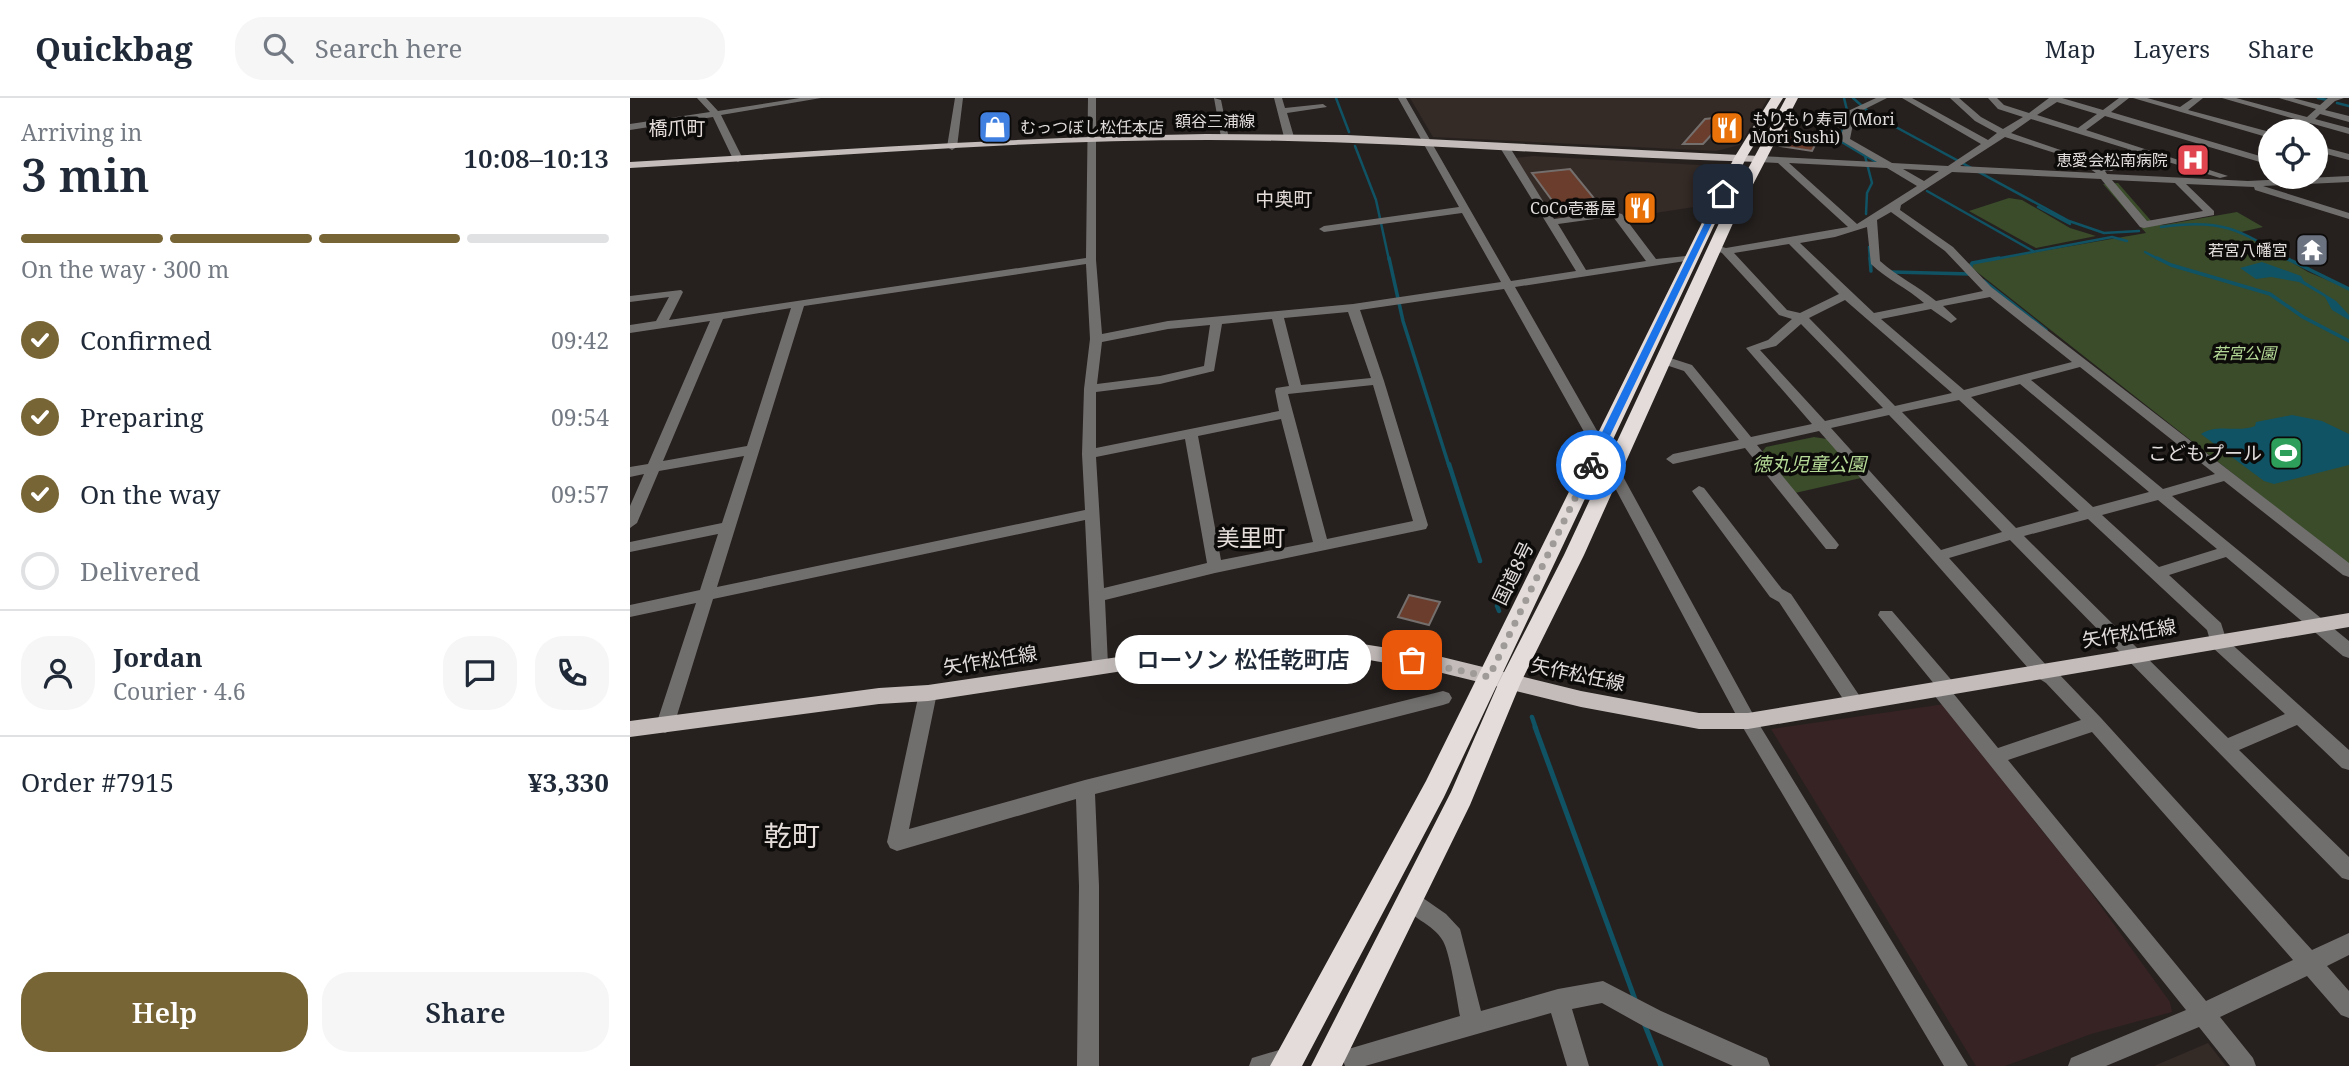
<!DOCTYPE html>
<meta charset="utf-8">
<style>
:root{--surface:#fff;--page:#f6f6f7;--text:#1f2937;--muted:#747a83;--line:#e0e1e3;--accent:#786536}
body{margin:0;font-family:"Noto Serif","Noto Sans JP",serif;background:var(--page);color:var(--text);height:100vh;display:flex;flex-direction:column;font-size:26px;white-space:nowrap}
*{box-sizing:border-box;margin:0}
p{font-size:23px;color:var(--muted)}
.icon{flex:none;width:38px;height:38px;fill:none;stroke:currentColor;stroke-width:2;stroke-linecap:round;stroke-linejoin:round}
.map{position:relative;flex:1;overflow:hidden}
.side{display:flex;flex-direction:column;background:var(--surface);width:630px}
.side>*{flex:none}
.fabs{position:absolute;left:1628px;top:21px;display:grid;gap:14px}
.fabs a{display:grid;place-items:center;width:70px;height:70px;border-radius:50%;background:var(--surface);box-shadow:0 7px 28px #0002;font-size:35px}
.pin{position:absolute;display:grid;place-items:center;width:60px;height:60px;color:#fff;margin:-30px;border-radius:14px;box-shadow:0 4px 10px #0006}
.courier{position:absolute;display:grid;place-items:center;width:70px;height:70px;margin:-35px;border:5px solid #1a73e8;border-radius:50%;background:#fff;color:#222;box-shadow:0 2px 9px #0007}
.bubble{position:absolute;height:49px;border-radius:24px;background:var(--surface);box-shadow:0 7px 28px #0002;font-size:23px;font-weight:600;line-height:49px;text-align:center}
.headline em{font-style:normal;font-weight:600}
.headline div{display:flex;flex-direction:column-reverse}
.headline{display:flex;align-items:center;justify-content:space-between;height:119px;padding:0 21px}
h1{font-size:46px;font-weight:600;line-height:52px}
.bar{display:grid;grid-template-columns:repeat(4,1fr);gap:10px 7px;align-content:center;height:84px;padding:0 21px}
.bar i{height:9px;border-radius:5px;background:var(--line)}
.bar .active{background:var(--accent)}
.bar p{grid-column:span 4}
.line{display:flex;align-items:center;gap:18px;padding:0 21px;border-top:2px solid var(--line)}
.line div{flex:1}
.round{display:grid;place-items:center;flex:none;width:74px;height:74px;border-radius:28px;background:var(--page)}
ol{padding:0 21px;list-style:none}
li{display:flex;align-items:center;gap:21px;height:77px}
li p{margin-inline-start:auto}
li .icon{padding:7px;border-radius:50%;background:var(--accent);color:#fff;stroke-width:4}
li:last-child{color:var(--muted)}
li i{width:38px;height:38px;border:4px solid var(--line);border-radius:50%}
.button{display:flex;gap:14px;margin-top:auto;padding:14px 21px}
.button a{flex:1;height:80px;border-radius:28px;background:var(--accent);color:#fff;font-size:28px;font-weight:600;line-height:80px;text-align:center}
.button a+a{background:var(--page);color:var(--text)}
header{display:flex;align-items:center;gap:42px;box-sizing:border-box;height:98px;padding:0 35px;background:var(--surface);border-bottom:2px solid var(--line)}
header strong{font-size:33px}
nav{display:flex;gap:38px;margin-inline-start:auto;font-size:24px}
.search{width:490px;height:63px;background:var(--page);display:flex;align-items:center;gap:18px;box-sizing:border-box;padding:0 24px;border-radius:28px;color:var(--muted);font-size:26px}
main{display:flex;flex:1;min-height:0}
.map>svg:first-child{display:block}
.built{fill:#342a26}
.industrial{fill:#372324}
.green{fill:#3a4c2a}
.water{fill:#105364}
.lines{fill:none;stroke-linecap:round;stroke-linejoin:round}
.stream-far3{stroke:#105364;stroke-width:2.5}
.stream-far2{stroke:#105364;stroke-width:3.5}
.stream-far1{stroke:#105364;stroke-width:4.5}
.stream{stroke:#105364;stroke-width:5}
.building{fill:#6a3d2d;stroke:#746e6c;stroke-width:2}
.minor{fill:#716f6e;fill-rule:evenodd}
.major{fill:#c3bcbb;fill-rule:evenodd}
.highway{fill:#e3dcda;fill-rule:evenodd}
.route{fill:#1a73e8}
.done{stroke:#9f9b99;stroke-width:7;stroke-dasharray:0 12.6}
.labels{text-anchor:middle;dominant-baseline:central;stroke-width:7;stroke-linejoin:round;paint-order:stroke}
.far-poi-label{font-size:16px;fill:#e0dcdb;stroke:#0d0b0a;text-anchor:end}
.far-street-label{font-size:16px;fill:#e0dcdb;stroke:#0d0b0a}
.far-park-label{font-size:16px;font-style:italic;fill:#b5da97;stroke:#0d0b0a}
.far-quarter-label{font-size:19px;fill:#e4ddda;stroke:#0d0b0a}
.poi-label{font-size:19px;fill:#e0dcdb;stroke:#0d0b0a;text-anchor:end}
.park-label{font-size:19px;font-style:italic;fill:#b5da97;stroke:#0d0b0a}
.street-label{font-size:19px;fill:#e0dcdb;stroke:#0d0b0a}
.quarter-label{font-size:23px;fill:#e4ddda;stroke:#0d0b0a}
.near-quarter-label{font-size:28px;fill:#e4ddda;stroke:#0d0b0a}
</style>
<header>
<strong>Quickbag</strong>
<div class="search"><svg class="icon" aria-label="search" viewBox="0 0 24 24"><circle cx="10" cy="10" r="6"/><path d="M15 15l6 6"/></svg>Search here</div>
<nav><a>Map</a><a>Layers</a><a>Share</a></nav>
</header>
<main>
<section class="side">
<div class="headline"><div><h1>3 min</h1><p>Arriving in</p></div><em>10:08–10:13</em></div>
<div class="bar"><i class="active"></i><i class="active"></i><i class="active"></i><i></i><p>On the way · 300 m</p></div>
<ol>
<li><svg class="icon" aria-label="check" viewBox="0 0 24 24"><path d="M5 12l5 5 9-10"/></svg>Confirmed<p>09:42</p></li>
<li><svg class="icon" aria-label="check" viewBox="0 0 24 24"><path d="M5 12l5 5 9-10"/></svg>Preparing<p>09:54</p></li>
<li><svg class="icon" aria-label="check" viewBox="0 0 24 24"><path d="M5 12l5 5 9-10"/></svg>On the way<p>09:57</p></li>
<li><i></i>Delivered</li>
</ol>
<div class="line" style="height:126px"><a class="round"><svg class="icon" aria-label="person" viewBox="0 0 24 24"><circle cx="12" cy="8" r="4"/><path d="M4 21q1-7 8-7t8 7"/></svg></a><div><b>Jordan</b><p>Courier · 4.6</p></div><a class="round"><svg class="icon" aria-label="chat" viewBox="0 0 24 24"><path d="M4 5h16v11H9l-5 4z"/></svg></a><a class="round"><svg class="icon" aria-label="phone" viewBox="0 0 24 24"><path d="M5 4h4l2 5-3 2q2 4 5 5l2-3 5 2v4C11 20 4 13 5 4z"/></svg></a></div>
<div class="line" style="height:91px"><div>Order #7915</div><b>¥3,330</b></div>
<div class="button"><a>Help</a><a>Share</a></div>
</section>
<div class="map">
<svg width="1719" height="968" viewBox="0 0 1719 968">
<rect width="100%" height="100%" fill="#26211f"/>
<path class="built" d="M780,0H1138L1110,47L1086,53L803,39Z
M903,58L1070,67L1089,76L1073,111L1064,109L993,120L990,116L934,121L923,119L885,60Z
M1578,945L1596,968H1524Z"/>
<path class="industrial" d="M1322,605L1405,724L1449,778L1540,904L1542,914L1461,936L1375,968H1346L1141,631Z"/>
<path class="green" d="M1488,85L1523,125L1533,127L1607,114L1633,129L1611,134L1678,174L1719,191V467L1337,166L1516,135L1473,86Z
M1379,100L1392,102L1440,130L1466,138L1406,150L1339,113Z
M1184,339L1197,341L1231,380L1165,395L1132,354L1136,349Z"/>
<path class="water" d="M1632,164L1671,178L1674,183L1706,203L1719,217V222L1702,212L1695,199L1669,184L1641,179L1626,181L1610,170Z
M1662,317L1692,323L1719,336V367L1644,386L1634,383L1571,336C1587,325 1607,335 1625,328L1626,324Z"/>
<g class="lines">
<path class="stream-far3" d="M706,0L719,34
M1214,0L1217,12L1210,43L1235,58L1242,85L1237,95L1236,116
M1223,0L1240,15L1439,123L1474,135L1509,133
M1688,0L1697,2
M1707,5L1719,8
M725,48L746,102L759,162
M1236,58L1246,64
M1297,93L1403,153
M1408,109L1440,126
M1531,129C1591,120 1609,131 1659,162
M1482,139L1497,143
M1239,149L1240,162
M1515,154L1530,162
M1360,162L1482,139"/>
<path class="stream-far2" d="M759,160L773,223L819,368
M1240,160L1241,173
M1527,160L1541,167L1640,196L1673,219L1719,243
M1656,160L1719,191
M1340,172L1342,165L1369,160
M1261,174L1341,176
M1354,183L1416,232"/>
<path class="stream-far1" d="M819,366L850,463
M867,508L869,513
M902,619L906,631"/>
<path class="stream" d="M905,629L1006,904
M1014,925L1031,968"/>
</g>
<path class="building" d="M1103,18L1112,24L1103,37L1084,34L1073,46H1053L1075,21Z
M1157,36L1188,41L1182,53L1150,48Z
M940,71L963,99L972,111L932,116L902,75Z
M779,497L810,504L799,527L768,519Z"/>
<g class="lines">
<path class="minor" d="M67,0H76L88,13L170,0H191L91,17L113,61L108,64L103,61L83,19L0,32V26L80,14Z
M325,0H333L327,49L322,52L317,49Z
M458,0H466V162L472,236L538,223L723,206L871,184L832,115L694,134L689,131L694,128L829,109L768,0H776L881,183L946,173L869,48L874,45L879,48L924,121L979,113L992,116L1026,161L1066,157L1067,159L1062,162L885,189L990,373L1124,618L1338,968H1314L1112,628L976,373L874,191L730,212L754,283L798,427L796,431L585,475L475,502L478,567L476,572L470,574L464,572L462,567L455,422L83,501L44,627L41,632L35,635L29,632L26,627L66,505L0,519V507L70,492L88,436L0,454V444L92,425L114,358L29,373L7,425L0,430V408L14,376L0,379V369L18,366L80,223L0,235V227L26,223L39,199L0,204V198L51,192L53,194L39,222L456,160ZM979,119L984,120L1016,163L956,172L928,126ZM456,166L460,241L454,291L452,356L455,412L87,489L174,208ZM161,210L117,348L33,363L93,221ZM718,214L741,280L671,287L654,220ZM642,221L659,288L646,290L645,293L649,313L466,350V294L530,286L584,273L592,226ZM580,227L574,268L530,278L467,286L472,244L538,231ZM743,287L783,423L697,441L658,296ZM651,321L683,444L591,462L568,338ZM555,341L577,465L474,490L466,359Z
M584,0L591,2L599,41L591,39Z
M644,0H652L655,10L693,6L697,9L657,15L664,39L659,42L654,39Z
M1246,0H1257L1225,16L1220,41L1262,65L1318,68L1351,46L1272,0H1282L1358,42L1367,35L1345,23L1320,0H1329L1351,19L1373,31L1393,19L1368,11L1358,0H1367L1374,7L1399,15L1419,0H1432L1473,12L1489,0H1499L1481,14L1640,61V67L1475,18L1456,32L1598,78L1590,80L1506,54L1482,73H1475L1477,76L1618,83L1719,78V84L1633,88L1719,115V121L1625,92L1624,89L1556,86L1584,113V117L1514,130L1510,129L1471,81L1322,74L1271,107L1270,112L1323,149L1361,189L1719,465V479L1713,477L1594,383L1542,398L1719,543V560L1713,558L1596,459L1539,477L1591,525L1596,541L1719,652V672L1712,670L1667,627L1609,652L1719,759V782L1712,780L1380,442L1319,460L1417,568L1428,575L1471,620L1682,852L1719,835V857L1697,868L1719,893V920L1711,917L1677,878L1590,919L1623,960L1626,968H1600L1569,929L1476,968H1438L1441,960L1556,912L1304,597L1301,592L1305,587L1248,517L1250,513H1262L1324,585L1327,590L1323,595L1368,650L1451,622L1416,585L1405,578L1189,333L1127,347L1206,443L1209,447L1206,451H1196L1115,350L1043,366L1036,361L1043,356L1109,342L1054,273L1030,265V259L1034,258L1062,267L1121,339L1182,326L1116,250L1138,242L1162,221L1149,217L1092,155L1079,150L1084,147L1096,150L1218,129L1148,65L1129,64L1124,61L1129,58L1247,64L1210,42L1218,13ZM1427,4L1467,16L1448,30L1407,17ZM1401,21L1498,51L1477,68L1381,35ZM1375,39L1447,62L1466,75L1330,68ZM1159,65L1257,70L1287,88L1227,126ZM1273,71L1309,73L1294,83ZM1482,82L1545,85L1573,113L1517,123ZM1261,114L1315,153L1353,193L1306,203C1288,188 1268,179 1250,163L1247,122ZM1237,129L1241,166C1258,182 1277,190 1294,205L1244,215L1170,145L1205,139ZM1159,146L1209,196L1170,215L1157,212L1104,155ZM1360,199L1442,264L1334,292L1251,221L1301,211L1321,225L1327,221L1313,208ZM1215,202L1322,295L1265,308L1179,220ZM1171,226L1253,310L1195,323L1130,252L1146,248ZM1450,269L1585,376L1533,391L1401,282ZM1390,286L1519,394L1463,409L1341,299ZM1329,302L1449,413L1386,430L1272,314ZM1259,317L1372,434L1311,452L1201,330ZM1528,402L1587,451L1529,469L1472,417ZM1458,421L1577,532L1582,549L1655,616L1598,640L1394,438ZM1462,634L1663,862L1576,903L1378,662Z
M1503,0H1517L1550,9L1563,0H1573L1558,12L1640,34V40Z
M1592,0H1606L1677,19L1686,11L1649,0H1663L1690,7L1698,0H1714L1705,3L1695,12L1719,18V24L1690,16L1685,21L1719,30V36L1680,25L1671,33H1662L1672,23Z
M1685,47L1719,56V62L1685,53Z
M1069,388L1074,390L1152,491L1161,496L1231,600L1234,605L1231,610L1225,612L1219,610L1149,504L1140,499L1064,396L1062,393Z
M298,588L304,590L307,595L279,731L455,682L813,593L819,595L822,600L819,605L813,607L465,696L469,788V968H447L449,788L446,701L267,753L260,750L257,744L289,595L292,590Z
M780,791L816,816L830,831L851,913L928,891L973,883L1031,913L1137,960L1140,968H1103L1015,929L972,905L942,911L959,968H937L921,915L735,968H715L712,960L715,952L830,918C827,902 820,855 813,843C803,825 778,820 770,801L773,794Z
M659,949L667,952L670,960L667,968H619L622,960Z"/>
<path class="major" d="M576,36L717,37L1129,58L1134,61L1129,64C945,59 762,42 579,42C386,42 193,59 0,70V64C192,53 384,39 576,36Z
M1719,515V529L1118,631H1069L951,609L808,574L676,551L577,560L298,603L249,606L0,639V623L249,590L298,587L577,546L676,537L808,558L951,593L1069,615H1118Z"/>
<path class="highway" d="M1141,0H1153L1116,60L814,699L672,968H640L796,683L1104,60Z
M1156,0H1168L1104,123L954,457L891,584L840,707L712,968H681L821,694L869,584L934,457L1090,123Z"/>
</g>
<path class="route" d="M1093,94L1096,96L966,367L958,370L956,367L1089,96Z"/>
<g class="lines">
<path class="done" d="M782,562L859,579L961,367"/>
</g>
<defs>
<symbol id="shop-square" viewBox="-11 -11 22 22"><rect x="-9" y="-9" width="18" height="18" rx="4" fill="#3f7fe0" stroke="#0d0b0a"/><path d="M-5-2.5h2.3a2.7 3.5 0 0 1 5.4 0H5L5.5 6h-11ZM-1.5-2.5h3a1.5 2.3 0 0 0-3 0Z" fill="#fff"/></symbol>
<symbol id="restaurant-square" viewBox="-11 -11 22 22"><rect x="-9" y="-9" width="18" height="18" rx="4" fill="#e8710a" stroke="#0d0b0a"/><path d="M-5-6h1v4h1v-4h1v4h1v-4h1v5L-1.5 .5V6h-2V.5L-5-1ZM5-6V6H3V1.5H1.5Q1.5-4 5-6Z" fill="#fff"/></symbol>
<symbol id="hospital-square" viewBox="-11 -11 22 22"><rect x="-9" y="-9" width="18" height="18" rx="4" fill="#e0444e" stroke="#0d0b0a"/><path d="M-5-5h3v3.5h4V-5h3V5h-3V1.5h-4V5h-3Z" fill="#fff"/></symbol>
<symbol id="temple-square" viewBox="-11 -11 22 22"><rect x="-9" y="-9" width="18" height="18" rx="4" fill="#6b7280" stroke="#0d0b0a"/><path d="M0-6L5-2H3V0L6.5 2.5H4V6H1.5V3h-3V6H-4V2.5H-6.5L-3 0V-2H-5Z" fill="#fff"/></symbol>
<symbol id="stadium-square" viewBox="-11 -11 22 22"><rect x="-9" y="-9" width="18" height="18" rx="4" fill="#2e9e5b" stroke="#0d0b0a"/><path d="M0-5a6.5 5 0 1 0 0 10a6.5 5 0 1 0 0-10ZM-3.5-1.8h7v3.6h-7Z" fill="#fff"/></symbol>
</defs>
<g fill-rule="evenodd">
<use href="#shop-square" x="346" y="10" width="38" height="38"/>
<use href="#restaurant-square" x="1078" y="11" width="38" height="38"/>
<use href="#hospital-square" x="1544" y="43" width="38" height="38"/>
<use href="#restaurant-square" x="991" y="91" width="38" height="38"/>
<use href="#temple-square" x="1663" y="133" width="38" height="38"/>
<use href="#stadium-square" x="1637" y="336" width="38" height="38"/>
</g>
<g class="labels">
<g class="far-poi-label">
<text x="1122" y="21" text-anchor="start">もりもり寿司 (Mori<tspan x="1122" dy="18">Mori Sushi)</tspan></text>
<text x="390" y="29" text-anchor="start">むっつぼし松任本店</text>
<text x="1538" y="62">恵愛会松南病院</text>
<text x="986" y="110">CoCo壱番屋</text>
<text x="1658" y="152">若宮八幡宮</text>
</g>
<g class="far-street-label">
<text x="585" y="23">額谷三浦線</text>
</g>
<g class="far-park-label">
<text x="1614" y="255">若宮公園</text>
</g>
<g class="far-quarter-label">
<text x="47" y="30">橋爪町</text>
<text x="654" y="101">中奥町</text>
</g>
<g class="poi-label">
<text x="1632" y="355">こどもプール</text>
</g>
<g class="park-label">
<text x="1179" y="366">徳丸児童公園</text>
</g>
<g class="street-label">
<text transform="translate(883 475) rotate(-64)">国道8号</text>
<text transform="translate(1499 535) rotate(-9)">矢作松任線</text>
<text transform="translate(360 562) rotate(-9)">矢作松任線</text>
<text transform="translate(948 576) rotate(12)">矢作松任線</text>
</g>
<g class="quarter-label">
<text x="621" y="439">美里町</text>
</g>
<g class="near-quarter-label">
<text x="162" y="737">乾町</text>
</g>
</g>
</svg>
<div class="fabs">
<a><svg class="icon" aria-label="locate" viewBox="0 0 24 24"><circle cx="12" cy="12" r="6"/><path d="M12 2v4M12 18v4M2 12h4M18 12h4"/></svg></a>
</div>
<div class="pin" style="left:782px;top:562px;background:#ea580c"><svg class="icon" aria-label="bag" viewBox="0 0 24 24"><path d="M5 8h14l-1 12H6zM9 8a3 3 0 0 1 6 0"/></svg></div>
<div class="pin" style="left:1093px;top:96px;background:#1f2937"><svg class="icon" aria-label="home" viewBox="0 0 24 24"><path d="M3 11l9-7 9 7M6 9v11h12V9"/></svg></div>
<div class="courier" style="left:961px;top:367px"><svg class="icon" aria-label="bike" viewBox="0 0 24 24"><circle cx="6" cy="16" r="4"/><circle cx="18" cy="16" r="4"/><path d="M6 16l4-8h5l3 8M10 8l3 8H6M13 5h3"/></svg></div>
<div class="bubble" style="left:485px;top:537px;width:256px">ローソン 松任乾町店</div>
</div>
</main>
